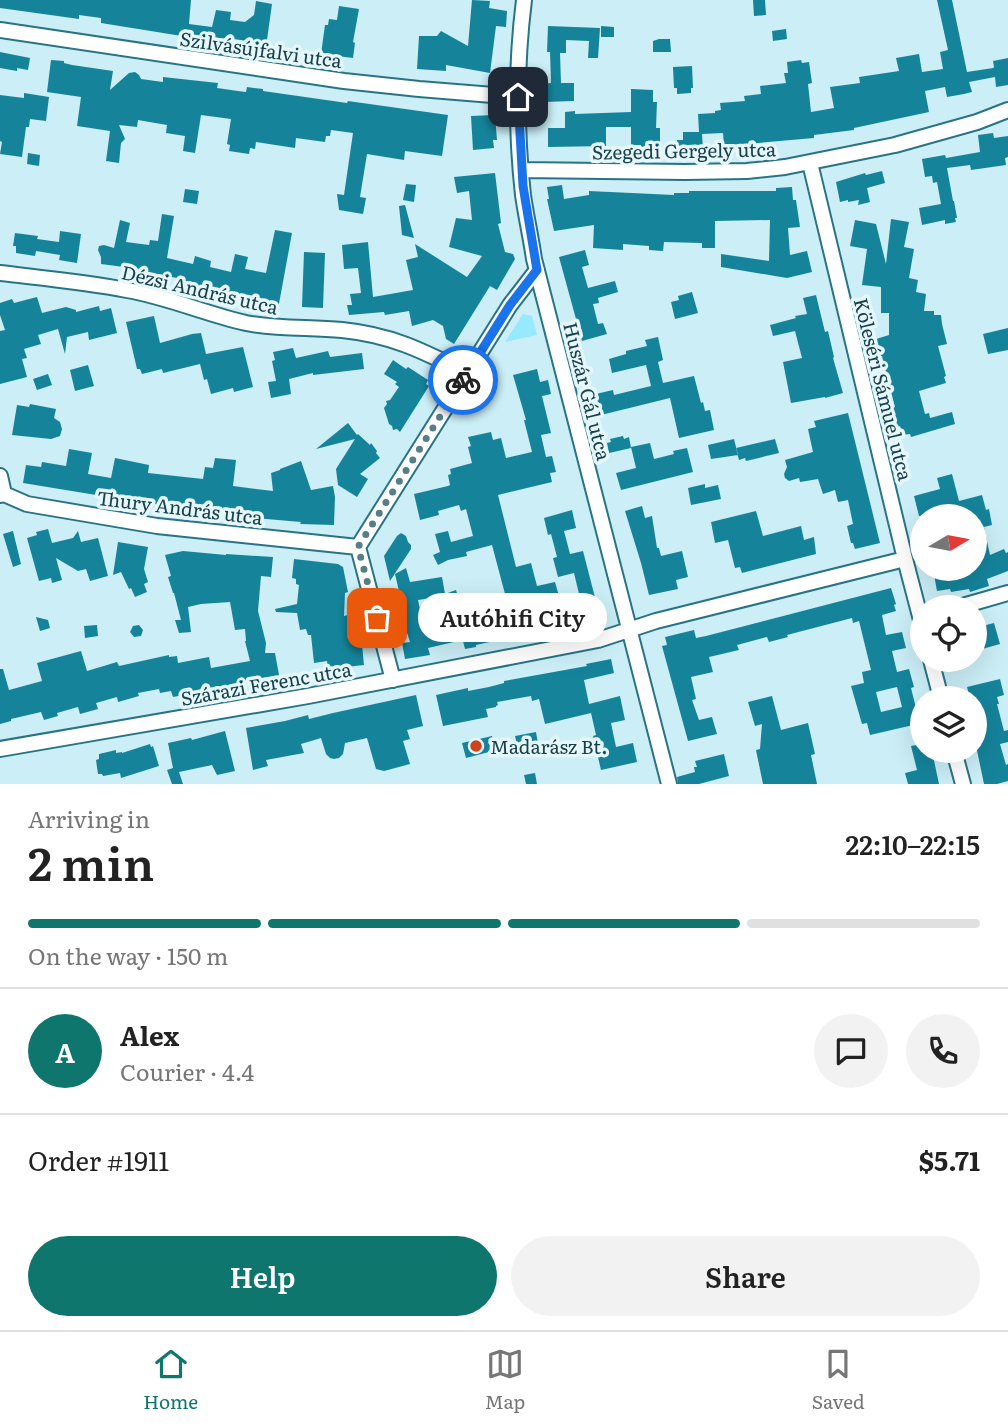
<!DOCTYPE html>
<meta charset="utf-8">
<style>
:root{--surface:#fff;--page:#f2f2f2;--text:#222;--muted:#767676;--line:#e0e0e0;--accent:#0f766e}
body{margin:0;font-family:Literata,serif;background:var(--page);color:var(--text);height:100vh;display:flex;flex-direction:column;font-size:26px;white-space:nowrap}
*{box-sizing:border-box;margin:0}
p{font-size:23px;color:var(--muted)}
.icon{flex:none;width:38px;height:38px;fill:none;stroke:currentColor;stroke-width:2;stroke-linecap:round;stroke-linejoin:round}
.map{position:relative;height:784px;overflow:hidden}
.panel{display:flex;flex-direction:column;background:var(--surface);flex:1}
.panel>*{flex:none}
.needle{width:46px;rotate:80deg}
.fabs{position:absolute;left:910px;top:504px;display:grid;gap:14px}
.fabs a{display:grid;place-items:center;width:77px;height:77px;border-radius:50%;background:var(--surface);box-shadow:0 7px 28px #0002;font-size:35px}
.pin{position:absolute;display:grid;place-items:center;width:60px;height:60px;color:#fff;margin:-30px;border-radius:14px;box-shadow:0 4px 10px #0006}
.courier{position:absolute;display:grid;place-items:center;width:70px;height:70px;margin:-35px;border:5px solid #1a73e8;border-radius:50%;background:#fff;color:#222;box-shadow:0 2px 9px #0007}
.bubble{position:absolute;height:49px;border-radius:24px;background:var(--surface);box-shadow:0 7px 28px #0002;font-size:23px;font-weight:600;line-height:49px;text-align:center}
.summary em{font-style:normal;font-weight:600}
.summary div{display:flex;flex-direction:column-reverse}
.summary{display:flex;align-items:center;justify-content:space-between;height:119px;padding:0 28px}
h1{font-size:46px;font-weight:600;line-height:52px}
.bar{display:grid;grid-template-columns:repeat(4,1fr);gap:10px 7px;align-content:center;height:84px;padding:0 28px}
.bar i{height:9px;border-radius:5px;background:var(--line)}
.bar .selected{background:var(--accent)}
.bar p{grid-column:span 4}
.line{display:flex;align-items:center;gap:18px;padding:0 28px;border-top:2px solid var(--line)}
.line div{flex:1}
.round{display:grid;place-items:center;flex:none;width:74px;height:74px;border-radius:37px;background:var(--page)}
.action{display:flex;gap:14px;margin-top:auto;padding:14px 28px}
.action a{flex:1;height:80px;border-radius:42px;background:var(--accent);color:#fff;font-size:28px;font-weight:600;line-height:80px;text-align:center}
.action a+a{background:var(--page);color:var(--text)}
.menu{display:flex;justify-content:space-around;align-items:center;height:98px;border-top:2px solid var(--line);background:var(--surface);font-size:19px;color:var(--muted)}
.menu a{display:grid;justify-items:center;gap:4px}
.menu .selected{color:var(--accent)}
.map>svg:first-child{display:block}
.built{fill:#97e9fe}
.building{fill:#15849b;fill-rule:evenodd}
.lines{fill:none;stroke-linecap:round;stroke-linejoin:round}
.street-casing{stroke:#287485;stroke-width:18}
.street{stroke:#fff;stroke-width:14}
.done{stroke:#577e87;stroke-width:7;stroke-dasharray:0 12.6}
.route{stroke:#1a73e8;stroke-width:9}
.poi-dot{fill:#cd441b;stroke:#e6f7fc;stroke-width:2.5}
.labels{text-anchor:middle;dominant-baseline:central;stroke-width:7;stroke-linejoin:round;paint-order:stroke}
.street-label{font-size:19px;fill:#19414b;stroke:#e6f7fc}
.poi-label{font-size:19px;fill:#19414b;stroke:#e6f7fc;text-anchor:start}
</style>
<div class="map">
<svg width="1008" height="784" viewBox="0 0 1008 784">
<rect width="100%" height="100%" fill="#cbeef7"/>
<path class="built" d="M523,314L532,316L537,335L505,342Z"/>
<path class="building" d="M0,0H191L189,24L212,27L216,10L231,12L230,20L245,22L254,15L256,1L272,4L266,47L254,45V42L227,38V41L188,35V37L101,23V18L79,15V19L0,8Z
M472,0L490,1L489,8L507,11L506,27L496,26L490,73L446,65V71L417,69L419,36H437L441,31L468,46Z
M753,0H765L766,15L754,16Z
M937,0H952L967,72L993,68L994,67L993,61L1008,58V85L996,87L995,77L969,82L972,92L964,94L947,97L945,87L925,91L929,112L854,128V130L814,135V138L724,146L723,133L702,134L703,150L677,151V140H683V132H699L698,114L715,113V111L721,110L720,103L745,101L744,96L761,94L760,86L786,83L784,73H788L787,62L801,60L802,63L809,62L812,83L808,84L811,112L834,108L830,87L860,83L859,77L899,71L896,58L919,54L922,72L943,69L940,52L948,50Z
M339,6L359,9L353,42L355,43L353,58L321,54L325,25H328L329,19L337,20Z
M548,26L600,28L598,58H588L589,41L566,40V53H560L561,83H574V101L543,102L542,84L551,83L550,52H547Z
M601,26L614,27V37H601Z
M786,29L787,39L773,41L772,31Z
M659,39H670L671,52H653V41Z
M0,52L30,58L28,70L17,68V71L0,68Z
M51,60L64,61V63L72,65L113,71L110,90L129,73L135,72L139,75L141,79L163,82V77L218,83L217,88L238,91L246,92L247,87L263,89V91L347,103L348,101L448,115L442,156L405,151L404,160L367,154L360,197L366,198L363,214L339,210L337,194L344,195L353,133L331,130L330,136H326L325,142L296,138L295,148L256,142L255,149L250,148L249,154L229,151L230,145L227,144L231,119L201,115L195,153L183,151L185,136L166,133L167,125L138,120L137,127L119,125L125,139L121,143L119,163L106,161L110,131L77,126L81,97L47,92Z
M692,66L693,88H691V93L677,94V88H674L673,67Z
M631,89L653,90V102H657L656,128H660V149H641V145H631V127H606V146L548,147V128H565V112L575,111V114L631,112Z
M24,93L49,97L46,121L30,119L29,127H26L22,157L0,154L2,142L0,141V95L24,98Z
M495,115L497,140H493L494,148L473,150L471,116Z
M993,133L994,138L1008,136V157L1005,158L1006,165L971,170L970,165L947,168L953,201H954L957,218H955L956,222L945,224V220L922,225L919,208L941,204L937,182L933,183L932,176L925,177L922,159L945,155L946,158L980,152L978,135Z
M28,153L40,155L39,166L27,164Z
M882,171L885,183L867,188L870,202L858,205L859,200L848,202V200L840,202L836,182L865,173L866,175Z
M495,173L501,223L498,224L505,252L513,254L515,259L497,290L490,286L454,344L446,339L443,326L433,320L412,326L409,311L385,315L384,312L349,315L347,305H352L350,294L361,293L358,268L344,269L342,245L368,242L373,297L413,290L406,260L418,257L415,244L467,277L482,256L449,247L456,218L472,220L469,191L457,193L454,177Z
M406,184L416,185L414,202L403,200Z
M562,185L564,199L589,195V191L674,195V193H689V191H776V188L792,187L793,200H796L800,227L788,228L790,255L807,251L812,272L787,278L721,267V254L769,261L770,220L715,221V248H702V243L664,242L663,251L649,250V246L623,244V250L593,248L594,225L554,231L547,199H549L547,187Z
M185,189L199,191L197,204L183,202Z
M405,205L414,238L402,235L399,206Z
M162,214L174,216L167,258L193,264L195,256L211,261L210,267L231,272L235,254L248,257L245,269L266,273L275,230L292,233L278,309L262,306L263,299L240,295L239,301L213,294L214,292L183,282L184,279L139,272V269L101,264V257L98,250L99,246L104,245L114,248L120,220L130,223L126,242L149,245L150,240L158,241Z
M891,219L909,222L904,247L914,249L909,278L918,280L916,292L926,294L924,311H934V315H941L942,324L947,344L938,346L946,376L944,377L946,383L919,391L925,414L929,413L930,418L952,412L955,424L911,437L910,434L903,435L900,426L897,427L892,408L895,407L882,356L877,357L873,340L889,335V313H881V287L862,285L867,249L850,246L855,220L876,224L886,264Z
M60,231L81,234L77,263L59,260L60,255L36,251L35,256L16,253V246H13L15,233L38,236L37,239L59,242Z
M585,250L589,265L582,267L588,288L615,281L618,292L598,298L599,303L593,304L598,324L603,323L607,334L582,341L559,257Z
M304,252L325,253L323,308L302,307Z
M692,292L698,313L675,319L671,302L679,300L678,296Z
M816,295L825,332L828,331L834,357L833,358L843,393L825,398V397L791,403L783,362L802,358L795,331L773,336L770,325L796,318L795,316L807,314L803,298Z
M37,297L42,313L66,307L76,310V312L99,306L100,311L111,308L117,333L89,340L88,332L67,337L65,354L58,329L38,335L41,344L24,349L27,358L22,359L27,377L0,384V331L5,330L0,315V303L12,299L14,303Z
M154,316L160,343L192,334L201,333L206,354L243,347L253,387L234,392L233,388L211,394L207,379L204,380L200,364L163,373L162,369L142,374L140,369H137L126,322Z
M1008,328V350L988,354L983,334Z
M658,337L663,360L658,362L663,383L694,376L701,403L703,402L705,411L710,410L714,430L679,438L670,398L601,415L596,394L613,390L614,395L651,386L646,365L612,373L609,359L626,354V351L647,346L645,340Z
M293,348L296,358L328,351L330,357L362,353L364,369L313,375V373L289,379L291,394L271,398L268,382L276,381L272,361L275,360L273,352Z
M393,360L406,369L408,367L428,380L426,384L429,386L400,432L397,429L393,430L392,426L389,424L384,408L387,404L386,401L390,400L399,387L395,384L397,382L384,374Z
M88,365L94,386L75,391L70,370Z
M537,369L540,382L548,380L551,394L542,396L551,433L541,435L546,457L552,456L556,472L550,473L552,482L498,495L516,567L531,563L537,586L555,582L561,603L580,598L574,573L558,577L553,558L557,557L551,534L548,535L544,518L572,510L576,528L564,531L570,554L583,551L598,609L559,618L560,622L547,626L548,629L476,645V647L465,649L462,637L488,632L486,620L493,619L487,599L505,594L492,545L466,552L467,556L448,560L438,565L433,555L440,552L435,534L448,531L451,542L473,536L466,509L461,511L459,505L438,511L439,515L420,520L414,494L448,486L450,485L448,475L451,474L450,469L472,463L468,447L471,446L468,437L491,432L493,440L501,438L506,458L532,452L524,420H526L513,375Z
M48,374L52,385L37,390L33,379Z
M30,404L56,409L54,418L60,422L62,429L60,436L51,439L12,435L17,405L29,407Z
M848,413L880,543L855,549L853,543H851L847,526L853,524L848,500L838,502L835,490L823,494L818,479L800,482L799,478L789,481L785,478L784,474L787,467L785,460L813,452L808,429L816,427L814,421Z
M348,423L357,435L358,434L370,445L371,443L377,451L376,453L380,458L360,474L368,479L357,497L338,485L336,469L355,439L316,449Z
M623,436L624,439L629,437L631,448L609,453L607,443L611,442L610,439Z
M734,439L738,455L711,459L708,445Z
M775,439L779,453L746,461L745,458L739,460L736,448Z
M650,443L654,459L674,454L673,451L687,448L693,472L621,490L616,473L636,468L631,447Z
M69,449L92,453L88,474L111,478L115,458L149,465L148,473L203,479L205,467L213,468L215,458L236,460L233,486L273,491L271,473L280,470V469L301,461L311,490L333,486L335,497L334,525L300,524L301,522L255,518V520L242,518V516L213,512L214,507L186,504V508L139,502L23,483L26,465L41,467L42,462L66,466Z
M952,474L959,501L982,495L986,510L989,509L992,525L984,527L990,555L1004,549L1006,553L1008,552V571L987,579L989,586L970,592L969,589L951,592L950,589L937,591L933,569H975V516H919L914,496L940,489L937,478Z
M705,484V488L718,485L721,499L691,505L688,488Z
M642,506L645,518L652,516L657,548H659L661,556L682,551L688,577L676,580L678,589L649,595L641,563L625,511Z
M756,511L763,536L801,526L804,540L814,537L816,554L742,573L740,567L735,568L728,540L715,543L711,522Z
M48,529L52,543L73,538L78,531L81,542L98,538L108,576L90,581L86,569L78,571L56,558L62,580L52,583L51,578L39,581L27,538L37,535L36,532Z
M13,531L21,564L13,567L3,534Z
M401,533L406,536L408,542L411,545V549L390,581L384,556L397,536Z
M118,542L148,547L144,569L148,582L144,584L147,592L135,597L131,588L129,589L121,572L113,575Z
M183,551L226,555V554L273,557L271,577L261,576L258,611L266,643L265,653H275L279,675L243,681L244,685L222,689L225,699L209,701L207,691L173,697L171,691L160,693L159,689L138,693L139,696L118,702L117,697L96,703L98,709L80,714L78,707L57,713L58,716L44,720L41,712L11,719V721L0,724V669H3L9,690L42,681L37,663L81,651L87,671L117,662L119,666L169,655V657L177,656L178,663L209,657L211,668L250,661L245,641H246L245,629L235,630L230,602L201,604L188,607L191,632L179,633L175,620H181L174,593H173L168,577L171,576L165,555Z
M294,559L338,564L343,567L348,592L345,593L344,616L355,613L362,645L364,665L328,669L327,661L314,663L311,635H308L306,629L300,630L297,613L276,612L275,609L297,604L299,585L296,584V579L292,578Z
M406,568L410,582L442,577L445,594L456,590L461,607L448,611L443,596L418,600L423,623L448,617L454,642L428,648L430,655L405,659L402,643L410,642L402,617L399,618L395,601L401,600L395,574Z
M891,588L896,604L894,605L896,611L882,615L886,635L902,632L906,648L892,651L897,672L909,669L914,687L911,688L916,708L918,707L922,723L870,735L867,723L862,724L851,686L864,683L862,672L871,670L859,621L853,623L852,618L787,635L788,637L769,642L767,637L737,645L739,650L709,657L713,672L691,677L696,699L692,700L699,720L712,717L717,734L688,741L662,646L667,645L665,637L694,630L696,638L706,636ZM897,687L902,707L881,712L876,692Z
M36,617L48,620L50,628L40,631Z
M994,623L1000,644L975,651V628Z
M97,625L98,636L85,638L84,626Z
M139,625L143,630L141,636L134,637L130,632L133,626Z
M611,659L614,673L584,680L589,704L620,696L625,720L611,723L616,747L633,743L637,762L601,770L593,736L596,735L591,713L545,724L539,699L532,701L531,696L497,702L498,705L496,706V707L486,709L488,717L443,726L436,695L468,688V691L489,687L504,683V681L587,666L586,664Z
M1000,679L1004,695L997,697L999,704H997L1004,731L1008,730V742L1000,744L1006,765L1008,764V781L997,784H984L975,741V698H970L967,687Z
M416,695L423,726L407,730L410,739L403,741L410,764L384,771L376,769L367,738L345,743L343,754L339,758L334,759L330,758L326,754L321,738L301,744L304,753L266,760L268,766L253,770L246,728L285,721L308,715L309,719L333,713Z
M772,696L781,730L808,723L815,754L811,755L817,784H763L756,750L760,749L762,724L755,726L748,702Z
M225,731L235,771L217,775L212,765L179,772L183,784H172L167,770L173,768L168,743L191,738L192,740Z
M536,732L538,744L518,749L515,736Z
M492,736L495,748L489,750V752L466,758L462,743Z
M150,744L151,747L153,746L159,766L121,778L120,773L103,776L102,774H98L96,760L99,759V754L116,750V753L122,752V753Z
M922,744V751H932L939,784H908L905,773L917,770L911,746Z
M724,754L729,776L699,784H678L677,777L695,772L694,767H697L695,761Z
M535,773L537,784H526L524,775Z"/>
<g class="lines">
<defs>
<path id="street" d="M524,0C516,64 516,131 523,195C526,216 531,238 534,259L669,784
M0,30L344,81L419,89L518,97
M810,163L905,559L922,624
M521,170L685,172L747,171L785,167L895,145L977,122L1008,110
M0,273C42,278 85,282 127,290C168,297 206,314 246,323C277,329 310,327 342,330C392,335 423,351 467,373
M0,476L4,494
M0,495L4,494L27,504L157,526L358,547
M959,607L1008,593
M931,660L941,698
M393,680L358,547L510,305L537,270
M0,749L308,696L598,640L656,621L905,559
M954,751L963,784"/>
</defs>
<use href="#street" class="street-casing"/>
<use href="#street" class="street"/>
</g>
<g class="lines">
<path class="done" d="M377,618L358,547L463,380"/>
<path class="route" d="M463,380L510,305L537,270L523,186L518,97"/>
</g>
<circle class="poi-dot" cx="476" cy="746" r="7"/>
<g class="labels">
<g class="street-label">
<text transform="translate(261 49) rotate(8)">Szilvásújfalvi utca</text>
<text transform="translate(684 150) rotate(-1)">Szegedi Gergely utca</text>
<text transform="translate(200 289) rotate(13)">Dézsi András utca</text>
<text transform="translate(884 389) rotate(76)">Köleséri Sámuel utca</text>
<text transform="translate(588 391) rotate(76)">Huszár Gál utca</text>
<text transform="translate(180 507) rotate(7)">Thury András utca</text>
<text transform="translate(266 683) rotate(-10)">Szárazi Ferenc utca</text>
</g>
<g class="poi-label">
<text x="490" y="746">Madarász Bt.</text>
</g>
</g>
</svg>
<div class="fabs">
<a><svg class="needle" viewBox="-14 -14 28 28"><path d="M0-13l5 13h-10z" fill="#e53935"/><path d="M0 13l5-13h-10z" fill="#767676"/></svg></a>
<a><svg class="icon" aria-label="locate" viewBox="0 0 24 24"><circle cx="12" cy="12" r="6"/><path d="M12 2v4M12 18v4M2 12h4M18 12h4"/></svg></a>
<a><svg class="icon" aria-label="layers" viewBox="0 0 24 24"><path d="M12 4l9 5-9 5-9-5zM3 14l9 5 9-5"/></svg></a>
</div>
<div class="pin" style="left:377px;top:618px;background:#ea580c"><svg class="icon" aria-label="bag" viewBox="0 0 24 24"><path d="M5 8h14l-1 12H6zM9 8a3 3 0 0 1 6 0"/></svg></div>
<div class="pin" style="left:518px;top:97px;background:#1f2937"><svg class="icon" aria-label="home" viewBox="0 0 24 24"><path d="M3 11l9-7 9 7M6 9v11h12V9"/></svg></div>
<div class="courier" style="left:463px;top:380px"><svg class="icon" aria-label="bike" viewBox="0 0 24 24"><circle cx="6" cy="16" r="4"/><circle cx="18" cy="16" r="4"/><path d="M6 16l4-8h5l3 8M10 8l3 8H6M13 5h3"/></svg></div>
<div class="bubble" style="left:418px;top:593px;width:189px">Autóhifi City</div>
</div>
<section class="panel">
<div class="summary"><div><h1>2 min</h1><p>Arriving in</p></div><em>22:10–22:15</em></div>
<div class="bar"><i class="selected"></i><i class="selected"></i><i class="selected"></i><i></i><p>On the way · 150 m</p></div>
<div class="line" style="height:126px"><b class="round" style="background:var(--accent);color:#fff">A</b><div><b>Alex</b><p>Courier · 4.4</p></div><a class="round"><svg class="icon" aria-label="chat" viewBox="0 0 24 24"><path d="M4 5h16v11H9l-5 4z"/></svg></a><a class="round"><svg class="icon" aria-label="phone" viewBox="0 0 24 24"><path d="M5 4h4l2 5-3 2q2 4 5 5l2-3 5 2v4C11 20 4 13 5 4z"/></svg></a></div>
<div class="line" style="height:91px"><div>Order #1911</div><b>$5.71</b></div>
<div class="action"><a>Help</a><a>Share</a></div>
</section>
<nav class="menu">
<a class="selected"><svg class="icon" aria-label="home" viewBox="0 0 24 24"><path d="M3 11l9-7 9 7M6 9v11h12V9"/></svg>Home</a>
<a><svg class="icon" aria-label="map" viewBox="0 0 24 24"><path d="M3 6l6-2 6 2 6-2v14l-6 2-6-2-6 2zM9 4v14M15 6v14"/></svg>Map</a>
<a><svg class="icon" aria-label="saved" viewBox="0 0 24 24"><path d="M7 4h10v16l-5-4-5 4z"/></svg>Saved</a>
</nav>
